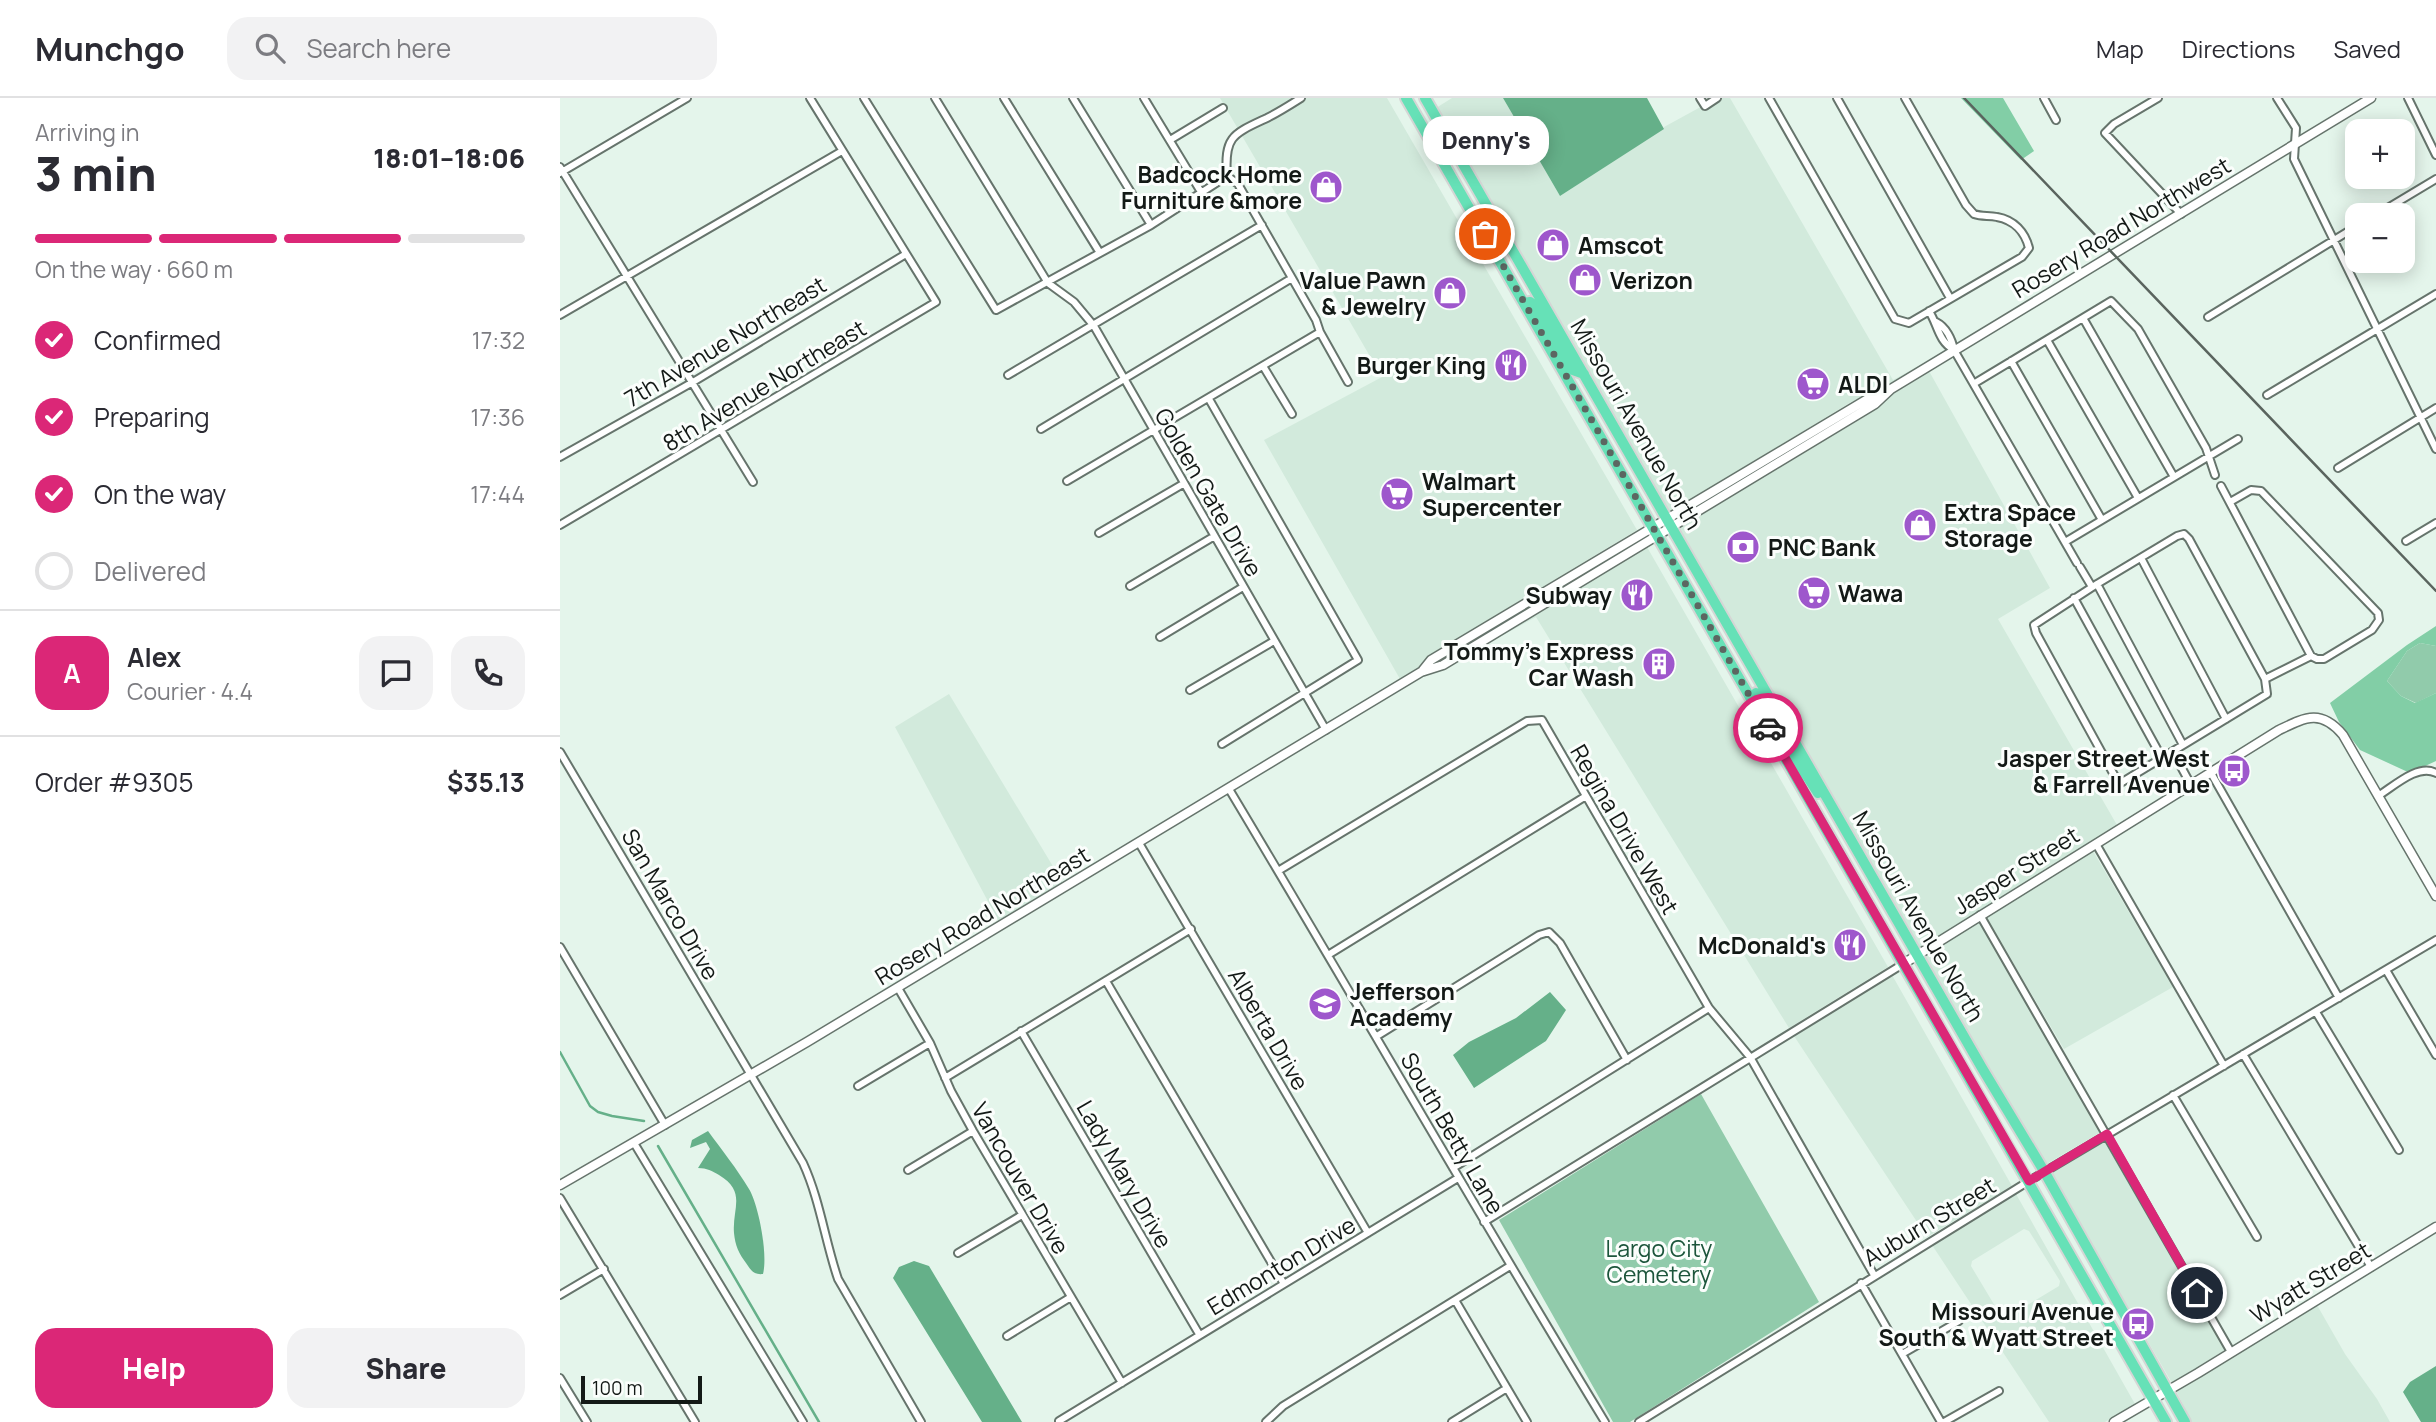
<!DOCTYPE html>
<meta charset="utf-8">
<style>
:root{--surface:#fff;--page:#f2f2f3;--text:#2b2b33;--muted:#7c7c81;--line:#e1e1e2;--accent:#db2777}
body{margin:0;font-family:Manrope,sans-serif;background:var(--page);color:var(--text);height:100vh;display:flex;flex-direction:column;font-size:26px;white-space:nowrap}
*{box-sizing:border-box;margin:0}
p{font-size:23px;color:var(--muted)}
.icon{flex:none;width:38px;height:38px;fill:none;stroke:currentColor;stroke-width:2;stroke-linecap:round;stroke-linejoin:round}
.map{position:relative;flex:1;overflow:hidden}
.details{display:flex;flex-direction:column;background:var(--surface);width:560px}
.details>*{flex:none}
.buttons{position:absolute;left:1785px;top:21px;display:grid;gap:14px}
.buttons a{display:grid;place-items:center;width:70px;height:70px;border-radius:14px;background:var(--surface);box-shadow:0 4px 18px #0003;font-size:35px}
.scale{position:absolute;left:21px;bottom:18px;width:121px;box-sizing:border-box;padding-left:7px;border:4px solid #131916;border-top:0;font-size:19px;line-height:24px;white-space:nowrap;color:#131916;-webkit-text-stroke:5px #fbfefc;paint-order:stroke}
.pin{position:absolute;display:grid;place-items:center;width:60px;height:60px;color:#fff;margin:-30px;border:4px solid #fff;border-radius:50%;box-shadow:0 2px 7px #0007}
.courier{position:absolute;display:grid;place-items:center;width:70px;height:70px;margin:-35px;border:5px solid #db2777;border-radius:50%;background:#fff;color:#222;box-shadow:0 2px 9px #0007}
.bubble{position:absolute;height:49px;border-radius:21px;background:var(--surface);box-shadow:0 4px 18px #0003;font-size:23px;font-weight:800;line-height:49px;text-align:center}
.overview em{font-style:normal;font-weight:800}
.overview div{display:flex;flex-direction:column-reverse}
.overview{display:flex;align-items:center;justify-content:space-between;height:119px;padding:0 35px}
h1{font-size:46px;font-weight:800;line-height:52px}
.bar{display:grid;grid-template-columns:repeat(4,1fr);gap:10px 7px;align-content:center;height:84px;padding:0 35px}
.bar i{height:9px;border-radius:5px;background:var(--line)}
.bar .selected{background:var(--accent)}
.bar p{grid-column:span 4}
.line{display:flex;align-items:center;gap:18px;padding:0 35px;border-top:2px solid var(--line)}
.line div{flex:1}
.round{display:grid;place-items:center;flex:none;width:74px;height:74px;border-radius:21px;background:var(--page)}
ol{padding:0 35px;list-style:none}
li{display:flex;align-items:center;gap:21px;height:77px}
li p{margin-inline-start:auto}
li .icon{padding:7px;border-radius:50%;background:var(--accent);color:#fff;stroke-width:4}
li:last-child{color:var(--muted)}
li i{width:38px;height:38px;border:4px solid var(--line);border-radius:50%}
.primary-button{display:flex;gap:14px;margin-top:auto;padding:14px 35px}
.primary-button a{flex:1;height:80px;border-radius:21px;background:var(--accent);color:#fff;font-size:28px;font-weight:800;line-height:80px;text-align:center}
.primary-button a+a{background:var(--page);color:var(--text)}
header{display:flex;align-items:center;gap:42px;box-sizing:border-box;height:98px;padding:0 35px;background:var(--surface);border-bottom:2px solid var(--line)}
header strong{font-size:33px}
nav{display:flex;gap:38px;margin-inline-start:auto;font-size:24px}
.search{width:490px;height:63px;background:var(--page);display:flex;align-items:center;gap:18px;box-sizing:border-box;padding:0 24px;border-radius:21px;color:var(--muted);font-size:26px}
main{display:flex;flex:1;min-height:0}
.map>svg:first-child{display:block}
.built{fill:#d2eadc;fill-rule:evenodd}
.green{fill:#91cbab}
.forest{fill:#82cea6}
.water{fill:#65b089}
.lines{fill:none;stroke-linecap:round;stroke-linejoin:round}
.stream{stroke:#65b089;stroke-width:2.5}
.minor-casing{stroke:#66746c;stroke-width:10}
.tertiary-casing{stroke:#66746c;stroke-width:11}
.primary-casing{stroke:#d5d6d5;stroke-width:14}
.minor{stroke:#fff;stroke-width:6}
.tertiary{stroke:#fff;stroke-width:8}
.primary{stroke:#66e1b7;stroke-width:10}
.rail{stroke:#5a645e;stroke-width:2.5}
.done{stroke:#5c6661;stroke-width:7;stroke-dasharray:0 12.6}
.route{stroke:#db2777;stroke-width:9}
.labels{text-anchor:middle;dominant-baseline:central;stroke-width:6;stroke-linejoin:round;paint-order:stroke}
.poi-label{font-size:23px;font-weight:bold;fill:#131916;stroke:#fbfefc;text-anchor:end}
.street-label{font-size:23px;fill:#131916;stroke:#fbfefc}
.park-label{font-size:23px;fill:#1c553b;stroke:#fbfefc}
</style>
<header>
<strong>Munchgo</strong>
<div class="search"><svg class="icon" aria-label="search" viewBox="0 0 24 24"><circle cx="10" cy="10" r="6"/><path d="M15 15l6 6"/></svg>Search here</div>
<nav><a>Map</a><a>Directions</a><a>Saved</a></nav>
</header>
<main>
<section class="details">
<div class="overview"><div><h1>3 min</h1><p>Arriving in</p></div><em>18:01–18:06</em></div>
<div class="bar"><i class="selected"></i><i class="selected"></i><i class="selected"></i><i></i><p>On the way · 660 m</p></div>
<ol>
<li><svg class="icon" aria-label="check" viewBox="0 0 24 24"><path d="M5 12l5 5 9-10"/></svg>Confirmed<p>17:32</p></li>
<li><svg class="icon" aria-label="check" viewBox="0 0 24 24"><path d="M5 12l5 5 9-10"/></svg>Preparing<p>17:36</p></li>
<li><svg class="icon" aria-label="check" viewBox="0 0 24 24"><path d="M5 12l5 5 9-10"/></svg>On the way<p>17:44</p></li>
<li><i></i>Delivered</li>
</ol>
<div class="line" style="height:126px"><b class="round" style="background:var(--accent);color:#fff">A</b><div><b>Alex</b><p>Courier · 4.4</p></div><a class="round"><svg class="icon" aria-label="chat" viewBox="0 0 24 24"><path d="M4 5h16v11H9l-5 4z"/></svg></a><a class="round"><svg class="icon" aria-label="phone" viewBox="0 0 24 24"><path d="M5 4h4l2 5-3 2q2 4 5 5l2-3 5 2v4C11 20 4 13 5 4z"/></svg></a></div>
<div class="line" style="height:91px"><div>Order #9305</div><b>$35.13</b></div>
<div class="primary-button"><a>Help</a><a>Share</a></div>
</section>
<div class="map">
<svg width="1876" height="1324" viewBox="0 0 1876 1324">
<rect width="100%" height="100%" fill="#e4f5eb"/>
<path class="built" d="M660,0H827L1077,432L868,558L858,570L840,581L704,342L822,279Z
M892,0H943L1000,98L1103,31L1104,29L1157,0H1170L1333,282L1364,265L1329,287L1291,304L1109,415L876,10Z
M1369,273L1490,490L1438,521L1557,727L1359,850L1118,430L1318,310L1334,295Z
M1087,449L1328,869L1229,930L976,519L914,553Z
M389,596L503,785L439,824L335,629Z
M1533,753L1613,889L1504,951L1426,819Z
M1419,823L1541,1034L1485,1067L1363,859Z
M1332,877L1452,1088L1367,1139L1234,938Z
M1546,1042L1665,1252L1612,1285L1490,1075Z
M1456,1096L1575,1306L1545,1324H1489L1372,1147ZM1464,1131L1469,1133L1500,1183L1499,1188L1446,1220L1441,1218L1411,1168L1412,1163Z
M1757,1207L1785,1256L1817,1301L1830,1324H1632L1616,1293Z"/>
<path class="green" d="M1860,545L1876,548V595L1856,605L1841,598L1827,583L1847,553Z
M1141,996L1259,1204L1070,1324H1053L939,1122Z"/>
<path class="forest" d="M1401,0H1443L1474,53L1461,62Z
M1876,528V548L1860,545L1847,553L1827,583L1841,598L1855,605L1876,595V663L1850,675L1800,652L1779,624L1770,605L1847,547Z"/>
<path class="water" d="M943,0H1087L1104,31L1000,98Z
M990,894L1006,912L986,943L914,990L893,957L909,944L956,920Z
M148,1033C162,1052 177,1071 189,1091C199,1108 208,1157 203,1176C193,1177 191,1172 186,1165C179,1156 175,1147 174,1135C172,1110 187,1094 159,1077C152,1073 147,1070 138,1070L150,1051L146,1044L130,1050L132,1042Z
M354,1163L369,1168L462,1324H422L333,1180L339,1169Z
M1876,1268V1324H1861L1843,1294L1850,1284Z"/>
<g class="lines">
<path class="stream" d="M0,954L30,1008L38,1014L52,1018L84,1023
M98,1048L259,1324"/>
<defs>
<path id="minor" d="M304,0L436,212L591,127L667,78
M375,0L488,185L514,204L534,228L766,632
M444,0L540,155
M513,0L591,127
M584,0L641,94
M1140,0L1145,8L1157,0
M1209,0L1335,221L1349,225L1462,159L1469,150C1465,134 1454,122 1437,119C1429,117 1422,119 1414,116L1406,107L1345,0
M1277,0L1390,200
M1484,0L1496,22
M1598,0L1554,26L1545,35L1621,116
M1717,0L1736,30L1734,61L1876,351
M1848,0L1876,57
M610,42L663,10
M0,69L193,384
M0,75L127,0
M667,78L678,86L756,222L760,234L788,284
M667,78C664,38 673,36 707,20C719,14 730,7 741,0
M1816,117L1876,81
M1369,213C1378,227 1378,243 1394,252
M0,217L282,53
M1648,219L1797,128
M1523,220L1614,379
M1376,224C1386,229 1392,241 1394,252L1517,465
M1487,242L1578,400
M1451,263L1542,422
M703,268L732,316
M448,277L702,127
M1415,285L1551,203L1578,231L1646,350L1655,377
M1707,297L1876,196
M649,301L798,562L662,646
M481,331L732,180
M0,359L133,284L346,156
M1778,370L1876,310
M507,383L760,234
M1661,388L1751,558
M1670,404L1691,392L1701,393L1818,515L1819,522L1812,532L1764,561H1757L1751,558L1705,581
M0,427L376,204L250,0
M539,435L623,386
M1624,436L1629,441L1705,581L1707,596L1559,686L1476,535L1474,527L1537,486L1617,438Z
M1846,443L1876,425
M1505,444L1678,341
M1581,460L1666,621
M1520,469L1532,489
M1537,486L1623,647
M570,488L653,439
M1514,500L1602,660
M600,539L683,489
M630,592L714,543
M0,654L243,1065C260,1102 265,1143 278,1181L361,1324
M1613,654L1631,687
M1651,675L1779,900
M669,691C795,901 917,1114 1045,1324
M1818,698C1833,689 1858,665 1876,675
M579,745L808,1135
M1536,746L1664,968
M718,773L967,623L982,622L1149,910L1190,959L1314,1177
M1420,817L1671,1254
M0,849L105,1027
M768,857L1026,698
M1826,872L1876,957
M546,883L724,1186
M338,890L370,945L391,993L413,1033L562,1285
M1756,914L1839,1052
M461,933L639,1236
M817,938L979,837L989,834L1000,845L1067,962
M1683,956L1811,1169
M385,980L631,831
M298,988L370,945
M1613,997L1697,1139
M74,1045L243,1324
M893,1070L1149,910
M348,1072L413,1033
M0,1100L135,1324
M924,1124L1343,866
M398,1155L462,1117
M1301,1185L1381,1324
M0,1197L44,1171
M895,1202L967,1324
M447,1238L511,1199
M1342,1256L1399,1223
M0,1280L27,1324
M499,1323L898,1080
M706,1324L723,1308L950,1168
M892,1324L947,1290
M1079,1324L1469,1083L1876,842
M1384,1324L1439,1293"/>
<path id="tertiary" d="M863,572L871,562L1311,299L1331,291L1811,0
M1343,866L1719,632C1746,619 1761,611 1783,637L1876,798
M0,1087L247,944L861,574L883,567L1315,306L1331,291
M1554,1324L1638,1275L1876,1129"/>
<path id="primary" d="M846,0L1606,1324
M865,0L1422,970L1484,1073L1625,1324
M964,205L970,204L975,208L1013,272L1024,276
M1196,595L1219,633L1233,641
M1216,643L1230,652L1258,695"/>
</defs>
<use href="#minor" class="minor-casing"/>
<use href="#tertiary" class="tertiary-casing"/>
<use href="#primary" class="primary-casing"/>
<use href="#minor" class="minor"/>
<use href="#tertiary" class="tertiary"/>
<use href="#primary" class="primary"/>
<path class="rail" d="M1404,0L1876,493"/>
</g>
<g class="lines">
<path class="done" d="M925,136L1208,630"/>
<path class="route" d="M1208,630L1469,1083L1547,1036L1637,1195"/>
</g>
<defs>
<symbol id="shop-disc" viewBox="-11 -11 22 22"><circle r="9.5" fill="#9e57cc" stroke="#fbfefc"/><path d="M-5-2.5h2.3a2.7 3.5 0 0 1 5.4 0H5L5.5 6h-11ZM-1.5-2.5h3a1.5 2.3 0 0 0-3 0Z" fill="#fff"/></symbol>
<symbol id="restaurant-disc" viewBox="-11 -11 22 22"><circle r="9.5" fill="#9e57cc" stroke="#fbfefc"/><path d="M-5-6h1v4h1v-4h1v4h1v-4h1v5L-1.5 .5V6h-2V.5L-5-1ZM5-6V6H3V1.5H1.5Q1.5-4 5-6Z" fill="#fff"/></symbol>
<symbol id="supermarket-disc" viewBox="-11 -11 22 22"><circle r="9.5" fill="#9e57cc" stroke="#fbfefc"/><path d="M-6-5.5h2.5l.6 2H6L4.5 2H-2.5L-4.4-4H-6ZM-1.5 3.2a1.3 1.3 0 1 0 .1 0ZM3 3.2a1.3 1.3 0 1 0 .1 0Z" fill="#fff"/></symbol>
<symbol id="bank-disc" viewBox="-11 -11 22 22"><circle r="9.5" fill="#9e57cc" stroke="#fbfefc"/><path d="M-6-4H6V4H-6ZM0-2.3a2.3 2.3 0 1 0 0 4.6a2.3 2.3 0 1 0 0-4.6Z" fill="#fff"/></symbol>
<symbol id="building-disc" viewBox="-11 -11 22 22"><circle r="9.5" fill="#9e57cc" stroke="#fbfefc"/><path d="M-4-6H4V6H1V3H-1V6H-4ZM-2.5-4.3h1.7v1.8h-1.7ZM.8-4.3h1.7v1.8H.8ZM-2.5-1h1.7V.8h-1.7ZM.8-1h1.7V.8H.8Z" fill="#fff"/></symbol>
<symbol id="bus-disc" viewBox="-11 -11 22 22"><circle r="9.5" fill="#9e57cc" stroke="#fbfefc"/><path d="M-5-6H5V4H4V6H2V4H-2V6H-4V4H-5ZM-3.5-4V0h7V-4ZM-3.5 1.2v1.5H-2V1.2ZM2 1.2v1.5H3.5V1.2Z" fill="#fff"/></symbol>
<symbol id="school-disc" viewBox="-11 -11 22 22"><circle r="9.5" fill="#9e57cc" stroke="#fbfefc"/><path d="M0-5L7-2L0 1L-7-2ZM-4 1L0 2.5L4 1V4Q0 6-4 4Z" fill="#fff"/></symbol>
</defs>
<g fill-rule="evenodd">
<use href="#shop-disc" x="747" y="70" width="38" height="38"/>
<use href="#shop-disc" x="974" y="128" width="38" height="38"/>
<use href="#shop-disc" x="1006" y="163" width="38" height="38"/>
<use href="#shop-disc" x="871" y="176" width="38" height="38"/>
<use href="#restaurant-disc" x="932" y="248" width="38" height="38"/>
<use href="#supermarket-disc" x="1234" y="267" width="38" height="38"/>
<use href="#supermarket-disc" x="818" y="377" width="38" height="38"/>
<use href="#shop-disc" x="1341" y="408" width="38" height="38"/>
<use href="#bank-disc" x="1164" y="430" width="38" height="38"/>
<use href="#supermarket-disc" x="1235" y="476" width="38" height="38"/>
<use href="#restaurant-disc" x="1058" y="478" width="38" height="38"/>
<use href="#building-disc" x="1080" y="547" width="38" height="38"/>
<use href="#bus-disc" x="1655" y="654" width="38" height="38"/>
<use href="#restaurant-disc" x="1271" y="828" width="38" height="38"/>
<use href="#school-disc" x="746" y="887" width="38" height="38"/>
<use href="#bus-disc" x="1559" y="1207" width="38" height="38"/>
</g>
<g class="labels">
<g class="poi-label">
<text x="742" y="76">Badcock Home<tspan x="742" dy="26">Furniture &amp;more</tspan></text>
<text x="1018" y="147" text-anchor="start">Amscot</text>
<text x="866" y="182">Value Pawn<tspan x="866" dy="26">&amp; Jewelry</tspan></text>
<text x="1050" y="182" text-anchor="start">Verizon</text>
<text x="926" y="267">Burger King</text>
<text x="1278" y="286" text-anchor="start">ALDI</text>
<text x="862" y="383" text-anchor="start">Walmart<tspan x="862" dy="26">Supercenter</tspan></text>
<text x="1384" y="414" text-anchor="start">Extra Space<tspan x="1384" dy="26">Storage</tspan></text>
<text x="1208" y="449" text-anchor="start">PNC Bank</text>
<text x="1278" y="495" text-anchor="start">Wawa</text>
<text x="1052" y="497">Subway</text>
<text x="1074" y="553">Tommy's Express<tspan x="1074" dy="26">Car Wash</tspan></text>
<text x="1650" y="660">Jasper Street West<tspan x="1650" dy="26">&amp; Farrell Avenue</tspan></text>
<text x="1266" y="847">McDonald's</text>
<text x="790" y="893" text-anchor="start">Jefferson<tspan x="790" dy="26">Academy</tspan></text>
<text x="1554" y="1213">Missouri Avenue<tspan x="1554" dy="26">South &amp; Wyatt Street</tspan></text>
</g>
<g class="street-label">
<text transform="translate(1561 129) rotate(-31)">Rosery Road Northwest</text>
<text transform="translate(165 243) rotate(-31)">7th Avenue Northeast</text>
<text transform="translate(204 287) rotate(-31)">8th Avenue Northeast</text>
<text transform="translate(1077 326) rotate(60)">Missouri Avenue North</text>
<text transform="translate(649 394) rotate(60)">Golden Gate Drive</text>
<text transform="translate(1065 731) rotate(60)">Regina Drive West</text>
<text transform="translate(1456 772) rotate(-32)">Jasper Street</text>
<text transform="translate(111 806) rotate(60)">San Marco Drive</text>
<text transform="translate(422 817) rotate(-31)">Rosery Road Northeast</text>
<text transform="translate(1359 818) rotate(60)">Missouri Avenue North</text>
<text transform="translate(709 931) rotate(60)">Alberta Drive</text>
<text transform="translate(893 1035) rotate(60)">South Betty Lane</text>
<text transform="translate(565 1076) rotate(60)">Lady Mary Drive</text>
<text transform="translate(461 1080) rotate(60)">Vancouver Drive</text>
<text transform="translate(1369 1123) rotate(-31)">Auburn Street</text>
<text transform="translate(721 1167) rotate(-31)">Edmonton Drive</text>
<text transform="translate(1750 1184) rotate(-31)">Wyatt Street</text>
</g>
<g class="park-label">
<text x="1099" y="1150">Largo City<tspan x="1099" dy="26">Cemetery</tspan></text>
</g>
</g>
</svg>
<div class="buttons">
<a>+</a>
<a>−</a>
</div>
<div class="scale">100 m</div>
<div class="pin" style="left:925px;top:136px;background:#ea580c"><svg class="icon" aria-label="bag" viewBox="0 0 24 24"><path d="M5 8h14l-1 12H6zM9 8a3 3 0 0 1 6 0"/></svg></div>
<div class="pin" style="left:1637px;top:1195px;background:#1f2937"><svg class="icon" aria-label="home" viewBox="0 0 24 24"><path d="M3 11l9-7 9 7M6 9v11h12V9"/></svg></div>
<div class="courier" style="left:1208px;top:630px"><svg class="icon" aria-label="car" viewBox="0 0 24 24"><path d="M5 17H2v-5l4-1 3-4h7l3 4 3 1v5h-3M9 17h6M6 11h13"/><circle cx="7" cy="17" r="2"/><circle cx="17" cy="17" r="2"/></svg></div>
<div class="bubble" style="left:863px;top:18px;width:126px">Denny's</div>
</div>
</main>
